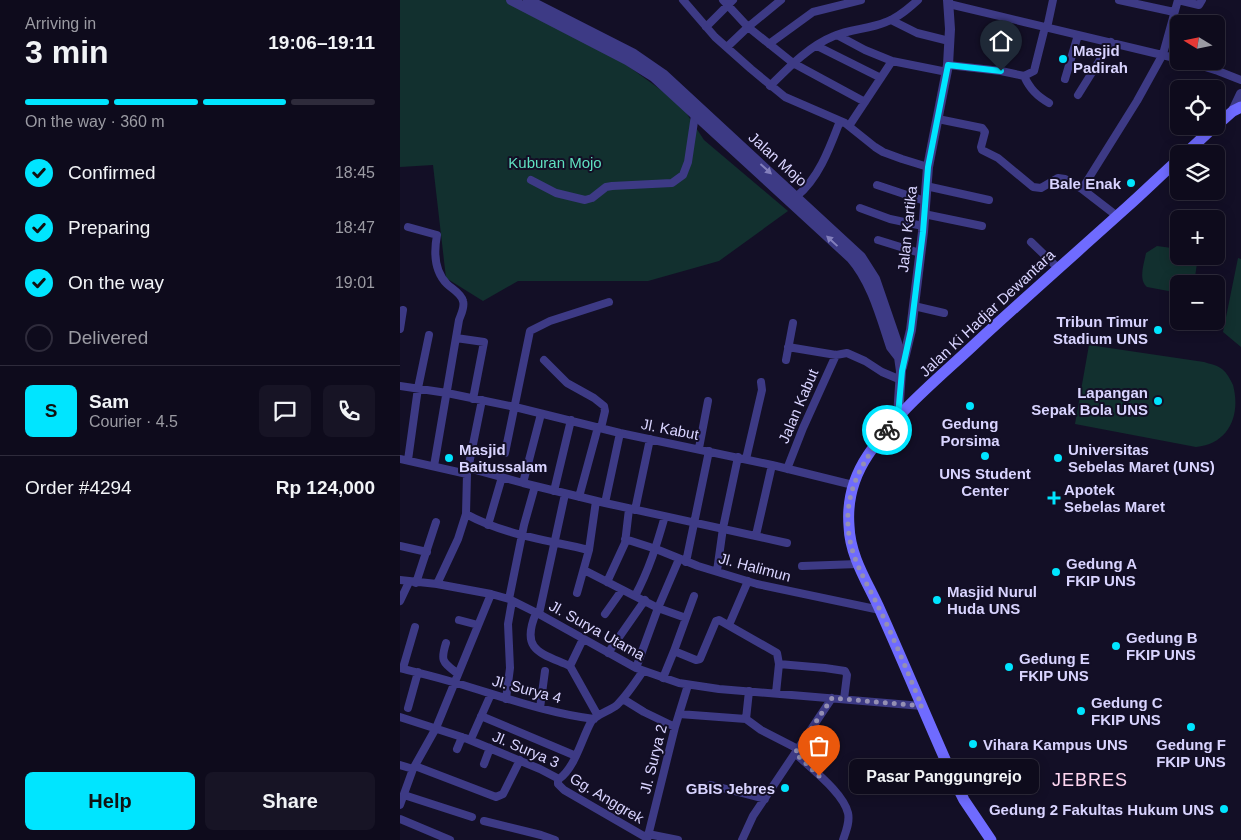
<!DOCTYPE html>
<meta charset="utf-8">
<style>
:root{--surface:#0e0b1c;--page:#171425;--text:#f1f3f6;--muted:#9b9ba3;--line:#2e2b3b;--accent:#00e5ff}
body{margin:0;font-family:Helvetica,sans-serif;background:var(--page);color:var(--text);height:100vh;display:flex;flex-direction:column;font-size:19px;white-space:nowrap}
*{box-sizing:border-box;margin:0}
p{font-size:16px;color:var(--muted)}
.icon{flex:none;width:28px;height:28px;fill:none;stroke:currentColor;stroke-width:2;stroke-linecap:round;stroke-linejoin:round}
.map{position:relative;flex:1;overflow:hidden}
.panel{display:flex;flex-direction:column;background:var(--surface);width:400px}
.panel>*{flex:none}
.needle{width:32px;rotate:280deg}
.controls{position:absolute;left:770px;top:15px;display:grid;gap:10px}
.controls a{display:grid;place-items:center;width:55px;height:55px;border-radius:8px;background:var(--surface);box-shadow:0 2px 12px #0003,0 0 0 1px var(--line);font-size:25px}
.pin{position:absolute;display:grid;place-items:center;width:42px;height:42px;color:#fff;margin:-51px -21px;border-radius:50% 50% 50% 0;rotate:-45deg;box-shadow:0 0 5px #0007}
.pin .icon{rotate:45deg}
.courier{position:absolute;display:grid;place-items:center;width:50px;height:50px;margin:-25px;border:4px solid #00e5ff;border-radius:50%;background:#fff;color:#222;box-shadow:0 1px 6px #0007}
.bubble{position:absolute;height:35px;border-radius:8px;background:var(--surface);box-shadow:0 2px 12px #0003,0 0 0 1px var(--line);font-size:16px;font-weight:700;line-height:35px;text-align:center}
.summary em{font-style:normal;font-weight:700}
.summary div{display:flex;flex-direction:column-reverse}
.summary{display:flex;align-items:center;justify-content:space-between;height:85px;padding:0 25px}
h1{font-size:32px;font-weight:700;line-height:38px}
.bar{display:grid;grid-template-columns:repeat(4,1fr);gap:8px 5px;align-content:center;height:60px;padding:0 25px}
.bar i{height:6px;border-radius:4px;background:var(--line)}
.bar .active{background:var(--accent)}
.bar p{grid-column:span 4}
.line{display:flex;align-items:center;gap:12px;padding:0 25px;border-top:1px solid var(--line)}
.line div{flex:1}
.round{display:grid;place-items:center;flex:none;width:52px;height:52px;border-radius:8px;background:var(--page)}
ol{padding:0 25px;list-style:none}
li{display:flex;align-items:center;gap:15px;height:55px}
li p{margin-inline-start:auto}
li .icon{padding:5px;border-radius:50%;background:var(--accent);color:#111;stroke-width:4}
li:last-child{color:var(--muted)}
li i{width:28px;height:28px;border:2px solid var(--line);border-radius:50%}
.button{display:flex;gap:10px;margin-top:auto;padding:10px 25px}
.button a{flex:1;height:58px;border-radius:8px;background:var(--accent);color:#111;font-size:20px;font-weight:700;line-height:58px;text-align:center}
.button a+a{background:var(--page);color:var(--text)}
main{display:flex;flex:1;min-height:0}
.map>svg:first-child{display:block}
.green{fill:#12302f}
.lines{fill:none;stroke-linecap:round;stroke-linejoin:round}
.minor{stroke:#3d3a85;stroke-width:8}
.tertiary{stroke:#3d3a85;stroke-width:10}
.secondary{stroke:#6f6bff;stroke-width:11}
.oneway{fill:#837fbc}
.done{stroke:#948fb3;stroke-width:5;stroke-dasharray:0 9}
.route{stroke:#00e5ff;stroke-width:6}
.poi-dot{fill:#00e5ff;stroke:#130f26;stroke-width:2}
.labels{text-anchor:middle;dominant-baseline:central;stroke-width:4;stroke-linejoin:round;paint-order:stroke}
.poi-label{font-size:15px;font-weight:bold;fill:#d9d4ff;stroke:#130f26;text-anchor:start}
.street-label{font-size:15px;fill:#d9d4ff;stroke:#130f26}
.park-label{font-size:15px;fill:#5fe0c0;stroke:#130f26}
.quarter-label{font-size:18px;letter-spacing:1px;fill:#ffd6f0;stroke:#130f26}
</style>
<main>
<section class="panel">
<div class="summary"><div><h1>3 min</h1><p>Arriving in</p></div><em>19:06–19:11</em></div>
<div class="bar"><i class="active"></i><i class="active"></i><i class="active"></i><i></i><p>On the way · 360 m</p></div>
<ol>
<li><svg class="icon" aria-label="check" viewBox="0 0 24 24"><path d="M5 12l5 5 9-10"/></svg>Confirmed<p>18:45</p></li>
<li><svg class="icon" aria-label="check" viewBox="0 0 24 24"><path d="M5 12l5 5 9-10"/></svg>Preparing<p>18:47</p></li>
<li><svg class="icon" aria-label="check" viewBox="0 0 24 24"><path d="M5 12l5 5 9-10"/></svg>On the way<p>19:01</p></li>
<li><i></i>Delivered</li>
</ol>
<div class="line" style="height:90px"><b class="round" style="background:var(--accent);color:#111">S</b><div><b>Sam</b><p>Courier · 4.5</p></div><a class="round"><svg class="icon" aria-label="chat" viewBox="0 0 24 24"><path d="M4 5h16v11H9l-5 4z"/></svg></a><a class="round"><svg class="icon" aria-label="phone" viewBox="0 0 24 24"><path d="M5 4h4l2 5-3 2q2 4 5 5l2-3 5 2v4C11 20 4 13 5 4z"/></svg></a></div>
<div class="line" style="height:65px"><div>Order #4294</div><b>Rp 124,000</b></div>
<div class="button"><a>Help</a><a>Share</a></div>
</section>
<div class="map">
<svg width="841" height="840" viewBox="0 0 841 840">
<rect width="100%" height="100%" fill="#130f26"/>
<path class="green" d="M0,0H110L210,53L261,90L285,111L304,140L388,211L319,261L248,281H118L83,301L46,278L33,165L0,167Z
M757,246L779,249V256H798L794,284H779V293L747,287C738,279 744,264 746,253Z
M838,258L841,259V347L823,332Z
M689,345L804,362C810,364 817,365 822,369C827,373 830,379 833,385C841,415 829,444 796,447L675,424Z"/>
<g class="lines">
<path class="minor" d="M283,0L315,37L351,69L385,97L445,123L475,147L483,152L502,159L528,167
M323,0L348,27L393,63L465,102
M719,0L774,12
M778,0L799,5L802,0
M549,4L779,59
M491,20L517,33L549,41
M306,27L333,0
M647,28L653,0
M437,35L465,50L492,61L547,72
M369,44L413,12L461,0
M417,46L481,78
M327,47L348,27L381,0
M786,61L818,71L841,80
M548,65L601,71L624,76
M624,76L634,71L645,27
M624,76C630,89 637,96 649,103
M665,79L678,35
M370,86C389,67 409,46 434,36C450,29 470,29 486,22C498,18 509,8 518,0
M678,95L711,42
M538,119L582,128L585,132L581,147L582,150L598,158L633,187L641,188L658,178L665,179L682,189L717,216
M449,126L492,61
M131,180L156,193L185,200L192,198L206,187L212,186L272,183L283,175L288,162L295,115
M477,185L525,201
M526,186L589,200
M682,189L737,101L763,54L778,0
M397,196C419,178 430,147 440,121
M460,208L490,219L523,226
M524,214L582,226
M8,227L37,235C34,251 34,271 47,284C52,289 61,293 63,301C65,307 61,314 59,320L34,466
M478,240L520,253
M631,242L658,268
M514,306L544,313
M0,329L3,310
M56,338L84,342L73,399
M388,347L436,355L447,353L465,361L482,372L501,380
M144,360L167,383L194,398L204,406L205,411L201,428
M386,360L393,323
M0,386L47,393L115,407L220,433L372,465L453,485
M299,448L308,401
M105,453L130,331L150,321L209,302
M0,459L67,474
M346,459L362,390L361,382
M8,460L18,388L29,335
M68,468L123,483L205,503L387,543
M387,469L403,428L436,355
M123,483L141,414
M154,491L171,420
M179,497L198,427
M205,503L220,433
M235,510L250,439
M66,514C104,535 148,540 189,550
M88,525L102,477
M356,535L372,465
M225,539L256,549L298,566L357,584L480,610
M0,546L27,552
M286,562L309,451
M402,566L458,564
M184,570L258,608L286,618
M317,571L323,528L338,457
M0,580L37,584L91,594
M207,582L225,543L229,509
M16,583L36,522
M37,584L58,539L66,514L67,474L82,400
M177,593L189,550L196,501
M235,596C249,570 257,544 265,516
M294,596L274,651L296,660L300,659L316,621L319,620L377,653L379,664L376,693
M109,599L124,525L135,486
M0,601L9,582
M136,613C120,651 141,653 170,666
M139,614L165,494
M205,614L222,590
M59,620L78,625
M329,625L348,581
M46,643C40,662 43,662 58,674
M208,653L245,600
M379,664L425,668L445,671L447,675L444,699
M170,666L198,716
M170,666L183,639
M0,668C19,673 37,677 56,683C101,696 146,713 194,719
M3,668L15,627
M236,668L258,608L279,559
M263,678L274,651
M106,699L110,668L108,624L112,601
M223,699L244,712L275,727
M8,708L18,672
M140,708L145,671
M279,714L346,719L361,730L398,749
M81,716L176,756
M0,717L65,738L140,769L159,779C175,768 182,738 191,722C196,714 210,711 217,705C227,695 235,683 243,671
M346,719L349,691
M71,739L91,694
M57,749L62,737
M395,753C410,768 443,792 448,813C450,822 446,831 443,840
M84,764L90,748
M0,765L13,769
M15,766L96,797L103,794L120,760
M158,778V784L164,790L247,838
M311,785L365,799
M4,795L72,817
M0,805L13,769L36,728L91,594L109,599L139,614L236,668L279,683L319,689L522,706
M0,819L50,840
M84,821L141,835L155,840
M248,834L278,840
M247,840L275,727L288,685
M342,840L353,816L432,698"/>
<path class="tertiary" d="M111,0L227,60L254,77L451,258C472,282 481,317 491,347L498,356
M128,0L234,54L263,74L461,257L475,279L497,343L501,371L498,416
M833,111L841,94
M502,367L511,330L523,232L528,167L548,65L550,29L548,0"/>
<path class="secondary" d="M816,126L833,111L841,107
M785,154L815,126
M591,840L564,800L556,784C530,726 506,668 480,610C468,583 450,557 449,526C447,501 454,476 468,455C497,411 539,378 577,342C627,296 677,252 727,207C744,192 761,175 779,159"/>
</g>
<defs><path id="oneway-solid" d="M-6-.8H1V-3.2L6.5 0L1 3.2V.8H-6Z" transform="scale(1.25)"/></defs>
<g class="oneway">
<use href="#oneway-solid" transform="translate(366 169) rotate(42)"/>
<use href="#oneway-solid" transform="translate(432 241) rotate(-137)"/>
</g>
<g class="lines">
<path class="done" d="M419,776L395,753L432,698L522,706C508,674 495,640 479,608C470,589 458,570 452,549C439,501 458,467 487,430"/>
<path class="route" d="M487,430L498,416L502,371L511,330L523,232L528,167L548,65L601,71"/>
</g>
<g class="poi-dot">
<circle cx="663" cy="59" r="5"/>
<circle cx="731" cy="183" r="5"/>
<circle cx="758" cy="330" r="5"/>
<circle cx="758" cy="401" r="5"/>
<circle cx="570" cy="406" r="5"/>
<circle cx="585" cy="456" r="5"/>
<circle cx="49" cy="458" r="5"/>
<circle cx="658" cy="458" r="5"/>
<path d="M651.5 490.5h5v5h5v5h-5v5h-5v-5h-5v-5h5z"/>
<circle cx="656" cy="572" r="5"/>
<circle cx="537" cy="600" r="5"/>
<circle cx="716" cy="646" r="5"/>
<circle cx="609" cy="667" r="5"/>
<circle cx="681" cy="711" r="5"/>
<circle cx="791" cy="727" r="5"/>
<circle cx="573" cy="744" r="5"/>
<circle cx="385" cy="788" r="5"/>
<circle cx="824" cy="809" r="5"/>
</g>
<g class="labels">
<g class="poi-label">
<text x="673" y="50">Masjid<tspan x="673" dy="17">Padirah</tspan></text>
<text x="721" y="183" text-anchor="end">Bale Enak</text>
<text x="748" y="321" text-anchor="end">Tribun Timur<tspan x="748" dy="17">Stadium UNS</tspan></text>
<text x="748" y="392" text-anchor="end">Lapangan<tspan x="748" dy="17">Sepak Bola UNS</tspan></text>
<text x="570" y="423" text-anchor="middle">Gedung<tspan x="570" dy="17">Porsima</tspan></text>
<text x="59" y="449">Masjid<tspan x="59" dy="17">Baitussalam</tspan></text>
<text x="668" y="449">Universitas<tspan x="668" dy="17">Sebelas Maret (UNS)</tspan></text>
<text x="585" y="473" text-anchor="middle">UNS Student<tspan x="585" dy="17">Center</tspan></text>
<text x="664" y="489">Apotek<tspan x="664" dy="17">Sebelas Maret</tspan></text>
<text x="666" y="563">Gedung A<tspan x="666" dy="17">FKIP UNS</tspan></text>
<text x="547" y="591">Masjid Nurul<tspan x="547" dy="17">Huda UNS</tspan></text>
<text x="726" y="637">Gedung B<tspan x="726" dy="17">FKIP UNS</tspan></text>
<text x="619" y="658">Gedung E<tspan x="619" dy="17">FKIP UNS</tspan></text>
<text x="691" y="702">Gedung C<tspan x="691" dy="17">FKIP UNS</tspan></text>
<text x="583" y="744">Vihara Kampus UNS</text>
<text x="791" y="744" text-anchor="middle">Gedung F<tspan x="791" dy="17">FKIP UNS</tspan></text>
<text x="375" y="788" text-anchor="end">GBIS Jebres</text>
<text x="814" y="809" text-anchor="end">Gedung 2 Fakultas Hukum UNS</text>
</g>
<g class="street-label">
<text transform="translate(378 159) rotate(42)">Jalan Mojo</text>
<text transform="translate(507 229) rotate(-84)">Jalan Kartika</text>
<text transform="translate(587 313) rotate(-43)">Jalan Ki Hadjar Dewantara</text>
<text transform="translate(398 406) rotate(-67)">Jalan Kabut</text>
<text transform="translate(270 429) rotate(11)">Jl. Kabut</text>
<text transform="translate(355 567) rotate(15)">Jl. Halimun</text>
<text transform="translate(197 630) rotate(29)">Jl. Surya Utama</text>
<text transform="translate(127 689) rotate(15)">Jl. Surya 4</text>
<text transform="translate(126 749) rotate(23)">Jl. Surya 3</text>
<text transform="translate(253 759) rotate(-76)">Jl. Surya 2</text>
<text transform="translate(207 798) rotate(31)">Gg. Anggrek</text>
</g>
<g class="park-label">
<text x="155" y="162">Kuburan Mojo</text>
</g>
<g class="quarter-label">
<text x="690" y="780">JEBRES</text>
</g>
</g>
</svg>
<div class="controls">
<a><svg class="needle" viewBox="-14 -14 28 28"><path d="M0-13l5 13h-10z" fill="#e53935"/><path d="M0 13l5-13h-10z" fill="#9b9ba3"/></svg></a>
<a><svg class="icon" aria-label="locate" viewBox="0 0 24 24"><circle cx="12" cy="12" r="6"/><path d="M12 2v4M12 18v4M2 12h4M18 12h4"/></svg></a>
<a><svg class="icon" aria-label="layers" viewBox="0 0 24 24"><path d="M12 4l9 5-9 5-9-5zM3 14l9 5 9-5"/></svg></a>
<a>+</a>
<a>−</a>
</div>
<div class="pin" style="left:419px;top:776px;background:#ea580c"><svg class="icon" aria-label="bag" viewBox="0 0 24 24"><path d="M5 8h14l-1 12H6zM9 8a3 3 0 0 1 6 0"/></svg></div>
<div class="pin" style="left:601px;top:71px;background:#1f2937"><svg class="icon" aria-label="home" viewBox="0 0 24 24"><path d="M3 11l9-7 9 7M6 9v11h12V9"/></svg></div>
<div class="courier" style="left:487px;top:430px"><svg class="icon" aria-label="bike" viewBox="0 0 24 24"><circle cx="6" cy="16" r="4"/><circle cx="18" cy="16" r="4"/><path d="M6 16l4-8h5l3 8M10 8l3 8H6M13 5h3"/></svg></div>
<div class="bubble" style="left:449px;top:759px;width:190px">Pasar Panggungrejo</div>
</div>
</main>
